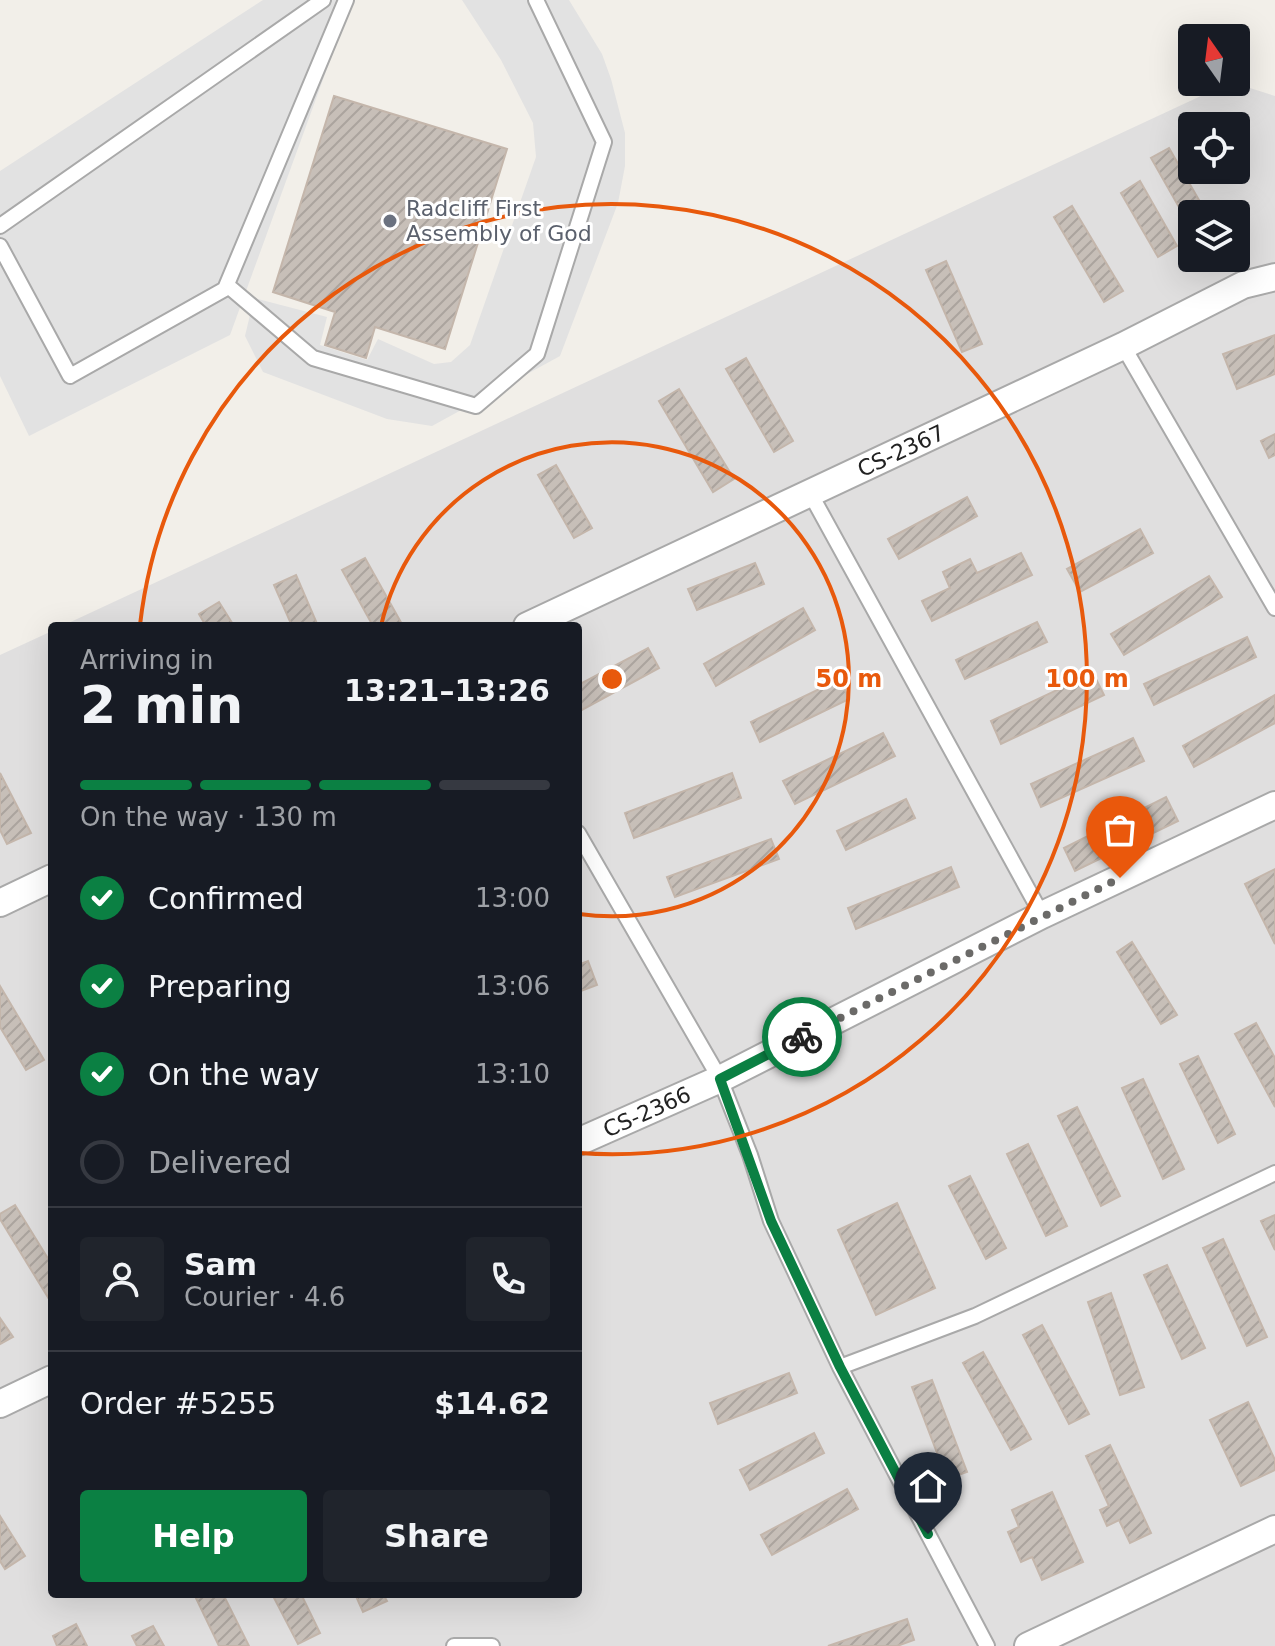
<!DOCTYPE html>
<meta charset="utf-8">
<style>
:root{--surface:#171b24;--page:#20242c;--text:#f1f3f6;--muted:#9ea1a6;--line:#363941;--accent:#0b8043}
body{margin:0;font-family:"DejaVu Sans",sans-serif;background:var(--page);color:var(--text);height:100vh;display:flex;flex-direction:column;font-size:30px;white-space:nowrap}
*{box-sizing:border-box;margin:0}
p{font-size:26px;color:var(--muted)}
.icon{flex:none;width:44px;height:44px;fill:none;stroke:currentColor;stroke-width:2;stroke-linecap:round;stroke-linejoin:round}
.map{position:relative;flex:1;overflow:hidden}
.side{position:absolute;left:48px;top:622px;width:534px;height:976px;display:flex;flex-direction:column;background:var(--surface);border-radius:8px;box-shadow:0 8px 32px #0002}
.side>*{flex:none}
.needle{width:52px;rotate:346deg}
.controls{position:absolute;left:1178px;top:24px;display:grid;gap:16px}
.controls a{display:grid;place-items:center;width:72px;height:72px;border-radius:8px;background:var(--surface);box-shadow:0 8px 32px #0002;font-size:40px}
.pin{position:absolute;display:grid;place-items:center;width:68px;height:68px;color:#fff;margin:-82px -34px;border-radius:50% 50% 50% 0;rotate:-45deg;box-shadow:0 0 8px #0007}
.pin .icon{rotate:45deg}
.courier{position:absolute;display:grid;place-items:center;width:80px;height:80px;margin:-40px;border:6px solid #0b8043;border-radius:50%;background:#fff;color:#222;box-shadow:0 2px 10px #0007}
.summary em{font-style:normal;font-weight:800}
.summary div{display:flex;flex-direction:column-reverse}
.summary{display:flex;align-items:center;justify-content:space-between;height:136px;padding:0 32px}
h1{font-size:52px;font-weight:800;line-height:60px}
.bar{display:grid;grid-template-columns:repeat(4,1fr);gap:12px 8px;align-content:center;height:96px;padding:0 32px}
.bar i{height:10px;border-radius:6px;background:var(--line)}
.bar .active{background:var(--accent)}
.bar p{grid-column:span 4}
.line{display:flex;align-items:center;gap:20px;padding:0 32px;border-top:2px solid var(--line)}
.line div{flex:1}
.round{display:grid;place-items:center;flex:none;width:84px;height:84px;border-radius:8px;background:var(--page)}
ol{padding:0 32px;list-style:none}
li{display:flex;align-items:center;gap:24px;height:88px}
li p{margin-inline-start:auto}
li .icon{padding:8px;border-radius:50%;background:var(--accent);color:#fff;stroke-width:4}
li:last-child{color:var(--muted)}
li i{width:44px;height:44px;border:4px solid var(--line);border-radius:50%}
.action{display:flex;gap:16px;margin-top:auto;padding:16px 32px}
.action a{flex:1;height:92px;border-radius:8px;background:var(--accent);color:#fff;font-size:32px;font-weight:800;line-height:92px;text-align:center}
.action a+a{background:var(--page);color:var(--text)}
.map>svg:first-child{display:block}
.residential{fill:#e0dfdf;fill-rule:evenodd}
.parking{fill:#e2e2e2}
.building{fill:url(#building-hatch);stroke:#c4b6ab;stroke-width:2}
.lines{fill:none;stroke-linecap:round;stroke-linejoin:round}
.service-casing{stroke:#a9a9a9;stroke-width:18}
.minor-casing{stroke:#a9a9a9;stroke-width:30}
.service{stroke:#fff;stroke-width:14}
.minor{stroke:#fff;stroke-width:26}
.done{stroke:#6b6a68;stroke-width:8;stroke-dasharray:0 14.4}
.route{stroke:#0b8043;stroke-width:10}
.ring{fill:none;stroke:#e8590c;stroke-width:4}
.worship-dot{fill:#6b7280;stroke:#fff;stroke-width:3}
.labels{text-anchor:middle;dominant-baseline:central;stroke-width:6;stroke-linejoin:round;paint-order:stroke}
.worship-label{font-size:22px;fill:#5b616d;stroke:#fff;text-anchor:start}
.street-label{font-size:22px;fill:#222;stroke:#fff}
.centre{fill:#e8590c;stroke:#fff;stroke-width:4}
.ring-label{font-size:24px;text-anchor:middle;font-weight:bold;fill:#e8590c;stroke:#fff;stroke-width:6;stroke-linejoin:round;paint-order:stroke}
</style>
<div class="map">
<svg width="1275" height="1646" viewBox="0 0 1275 1646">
<defs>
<pattern id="building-hatch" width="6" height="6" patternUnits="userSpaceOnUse" patternTransform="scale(2)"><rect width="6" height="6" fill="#c7bfb8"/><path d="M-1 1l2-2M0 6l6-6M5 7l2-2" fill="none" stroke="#aba49e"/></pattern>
</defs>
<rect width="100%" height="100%" fill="#f2efe9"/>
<path class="residential" d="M1231,82L1275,96V1646H0V655L52,631V1594H578V626H62ZM1192,126H1236V170H1192ZM1192,214H1236V258H1192Z"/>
<path class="parking" d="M263,0H352L230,335L29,436L0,376V171Z
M462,0H569L602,54L611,79L625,133V166L618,203L560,356L432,426L387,419L263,372L245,336L254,298L327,317L320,345L367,360L378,339L434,364L451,362L470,345L536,157L533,123L501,60Z"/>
<path class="building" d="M334,96L507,149L445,349L375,327L366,358L325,345L335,312L273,292Z
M1169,148L1207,214H1192V230L1151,158Z
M1140,181L1177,246L1158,257L1121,193Z
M1072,206L1123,291L1104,302L1054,217Z
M946,261L982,344L962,352L926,270Z
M1275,335V374L1237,389L1223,354Z
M746,358L793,441L774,452L726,369Z
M679,389L734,479L713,492L659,401Z
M1275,434V455L1269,458L1261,441Z
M556,465L592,528L574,538L538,475Z
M967,497L977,516L899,559L888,539Z
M1140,529L1153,553L1080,592L1067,569Z
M1021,553L1032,575L932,621L922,601L950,588L943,572L970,559L977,573Z
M365,558L403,626H373L342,570Z
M755,563L764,584L697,610L688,589Z
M296,575L318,626H292L274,585Z
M1209,576L1222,597L1124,655L1111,634Z
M219,602L234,626H206L199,614Z
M803,608L815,630L716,686L704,664Z
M1037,622L1047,642L965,679L956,660Z
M1247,637L1256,657L1154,705L1144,684Z
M648,648L659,668L578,712V685Z
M1093,673L1104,695L1001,744L991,721Z
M840,679L849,699L760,742L751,722Z
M1275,695V723L1194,767L1183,746Z
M883,733L895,756L795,804L783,781Z
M1133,738L1144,761L1041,807L1031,784Z
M0,773L31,833L7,844L0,830Z
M732,773L741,798L634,838L625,813Z
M1166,797L1178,821L1075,871L1064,848Z
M906,799L915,818L846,850L837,831Z
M771,839L779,859L675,897L667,877Z
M951,867L959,887L856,929L848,908Z
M1275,869V944L1245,884Z
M1132,942L1177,1015L1161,1024L1117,952Z
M588,961L597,985L578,992V965Z
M0,986L44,1060L26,1070L0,1027Z
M1256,1023L1275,1058V1107L1235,1034Z
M1198,1056L1235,1134L1218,1143L1180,1064Z
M1143,1079L1184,1169L1163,1179L1122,1088Z
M1077,1107L1120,1196L1101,1206L1058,1116Z
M1028,1144L1067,1226L1046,1236L1007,1154Z
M970,1176L1006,1248L986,1259L949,1186Z
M897,1203L935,1288L876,1315L838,1230Z
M15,1205L52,1265V1304L0,1219V1214Z
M1275,1215V1250L1261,1221Z
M1223,1239L1267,1337L1247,1346L1203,1248Z
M1167,1265L1205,1348L1182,1359L1144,1275Z
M1111,1293L1144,1387L1120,1395L1088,1302Z
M0,1318L13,1337L0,1344Z
M1042,1325L1089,1414L1069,1424L1023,1335Z
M983,1352L1031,1439L1011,1450L963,1363Z
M789,1373L797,1393L718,1424L710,1403Z
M932,1380L967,1472L947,1479L912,1387Z
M1248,1402L1275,1460V1470L1241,1486L1210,1420Z
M814,1433L824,1453L750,1490L740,1470Z
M1110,1445L1151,1533L1130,1543L1119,1520L1107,1526L1100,1510L1109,1506L1086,1456Z
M847,1489L858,1509L772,1555L761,1535Z
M1052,1492L1083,1562L1042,1580L1032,1557L1021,1562L1008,1532L1019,1527L1012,1510Z
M0,1516L25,1556L5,1569L0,1561Z
M194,1594H223L249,1646H219Z
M272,1594H301L320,1633L298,1644Z
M355,1594H383L387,1601L363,1612Z
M907,1619L914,1640L897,1646H828Z
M76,1624L87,1646H57L53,1636Z
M153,1626L164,1646H137L132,1636Z"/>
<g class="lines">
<defs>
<path id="service" d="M0,226L323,0
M0,246L70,376L225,289L346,0
M227,285L313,358L476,406L537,354L604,142L536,0
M1123,346L1275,608
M810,493L1042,915
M578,833L720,1079L750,1155L771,1221L840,1367L987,1646
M840,1367L975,1316L1275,1173
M454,1646H492"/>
<path id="minor" d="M527,626L1123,346L1243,285L1275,277
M0,903L52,878
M578,1142L720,1079L1042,915L1275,805
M0,1404L52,1379
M1028,1646L1275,1529"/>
</defs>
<use href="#service" class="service-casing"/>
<use href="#minor" class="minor-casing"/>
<use href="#service" class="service"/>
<use href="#minor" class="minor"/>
</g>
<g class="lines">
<path class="done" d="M802,1037L1120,878"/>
<path class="route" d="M802,1037L720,1079L771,1221L840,1367L928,1534"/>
</g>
<g class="ring">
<path d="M381 626A237 237 0 1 1 579 914"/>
<path d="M140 625A475 475 0 1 1 579 1153"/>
</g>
<circle class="worship-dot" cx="390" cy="221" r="8"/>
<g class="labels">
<g class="worship-label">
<text x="406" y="208">Radcliff First<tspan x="406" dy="25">Assembly of God</tspan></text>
</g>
<g class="street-label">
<text transform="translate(901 451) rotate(-25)">CS-2367</text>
<text transform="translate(647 1112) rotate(-24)">CS-2366</text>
</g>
</g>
<circle cx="612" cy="679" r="12" class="centre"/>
<g class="ring-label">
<text x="849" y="687">50 m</text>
<text x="1087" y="687">100 m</text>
</g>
</svg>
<div class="controls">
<a><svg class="needle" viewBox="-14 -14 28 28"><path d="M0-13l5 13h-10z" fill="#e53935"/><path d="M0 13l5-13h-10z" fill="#9ea1a6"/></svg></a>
<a><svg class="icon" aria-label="locate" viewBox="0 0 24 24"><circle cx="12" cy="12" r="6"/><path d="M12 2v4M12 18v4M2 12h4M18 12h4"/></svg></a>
<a><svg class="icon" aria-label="layers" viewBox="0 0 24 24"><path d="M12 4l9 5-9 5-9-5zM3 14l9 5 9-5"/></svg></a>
</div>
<div class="pin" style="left:1120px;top:878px;background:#ea580c"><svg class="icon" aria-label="bag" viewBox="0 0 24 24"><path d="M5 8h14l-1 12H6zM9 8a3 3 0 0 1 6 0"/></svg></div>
<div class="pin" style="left:928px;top:1534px;background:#1f2937"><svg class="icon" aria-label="home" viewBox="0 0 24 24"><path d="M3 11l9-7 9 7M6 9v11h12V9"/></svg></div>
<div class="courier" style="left:802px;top:1037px"><svg class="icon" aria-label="bike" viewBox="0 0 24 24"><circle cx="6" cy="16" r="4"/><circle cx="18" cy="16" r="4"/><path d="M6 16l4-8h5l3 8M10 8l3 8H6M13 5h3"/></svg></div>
<section class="side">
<div class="summary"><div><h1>2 min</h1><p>Arriving in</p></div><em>13:21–13:26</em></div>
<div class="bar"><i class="active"></i><i class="active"></i><i class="active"></i><i></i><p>On the way · 130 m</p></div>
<ol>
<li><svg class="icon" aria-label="check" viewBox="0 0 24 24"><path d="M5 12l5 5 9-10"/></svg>Confirmed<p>13:00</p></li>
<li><svg class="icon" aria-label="check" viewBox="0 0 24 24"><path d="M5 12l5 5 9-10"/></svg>Preparing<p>13:06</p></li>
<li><svg class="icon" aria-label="check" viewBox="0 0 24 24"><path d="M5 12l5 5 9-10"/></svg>On the way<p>13:10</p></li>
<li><i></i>Delivered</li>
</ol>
<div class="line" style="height:144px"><a class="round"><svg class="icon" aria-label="person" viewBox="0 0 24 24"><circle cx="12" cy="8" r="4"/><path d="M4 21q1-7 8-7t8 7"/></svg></a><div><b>Sam</b><p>Courier · 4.6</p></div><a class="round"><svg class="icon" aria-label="phone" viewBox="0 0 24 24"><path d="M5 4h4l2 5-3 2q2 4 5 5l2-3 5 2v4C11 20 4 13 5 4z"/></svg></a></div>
<div class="line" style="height:104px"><div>Order #5255</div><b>$14.62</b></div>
<div class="action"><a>Help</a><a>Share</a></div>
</section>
</div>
